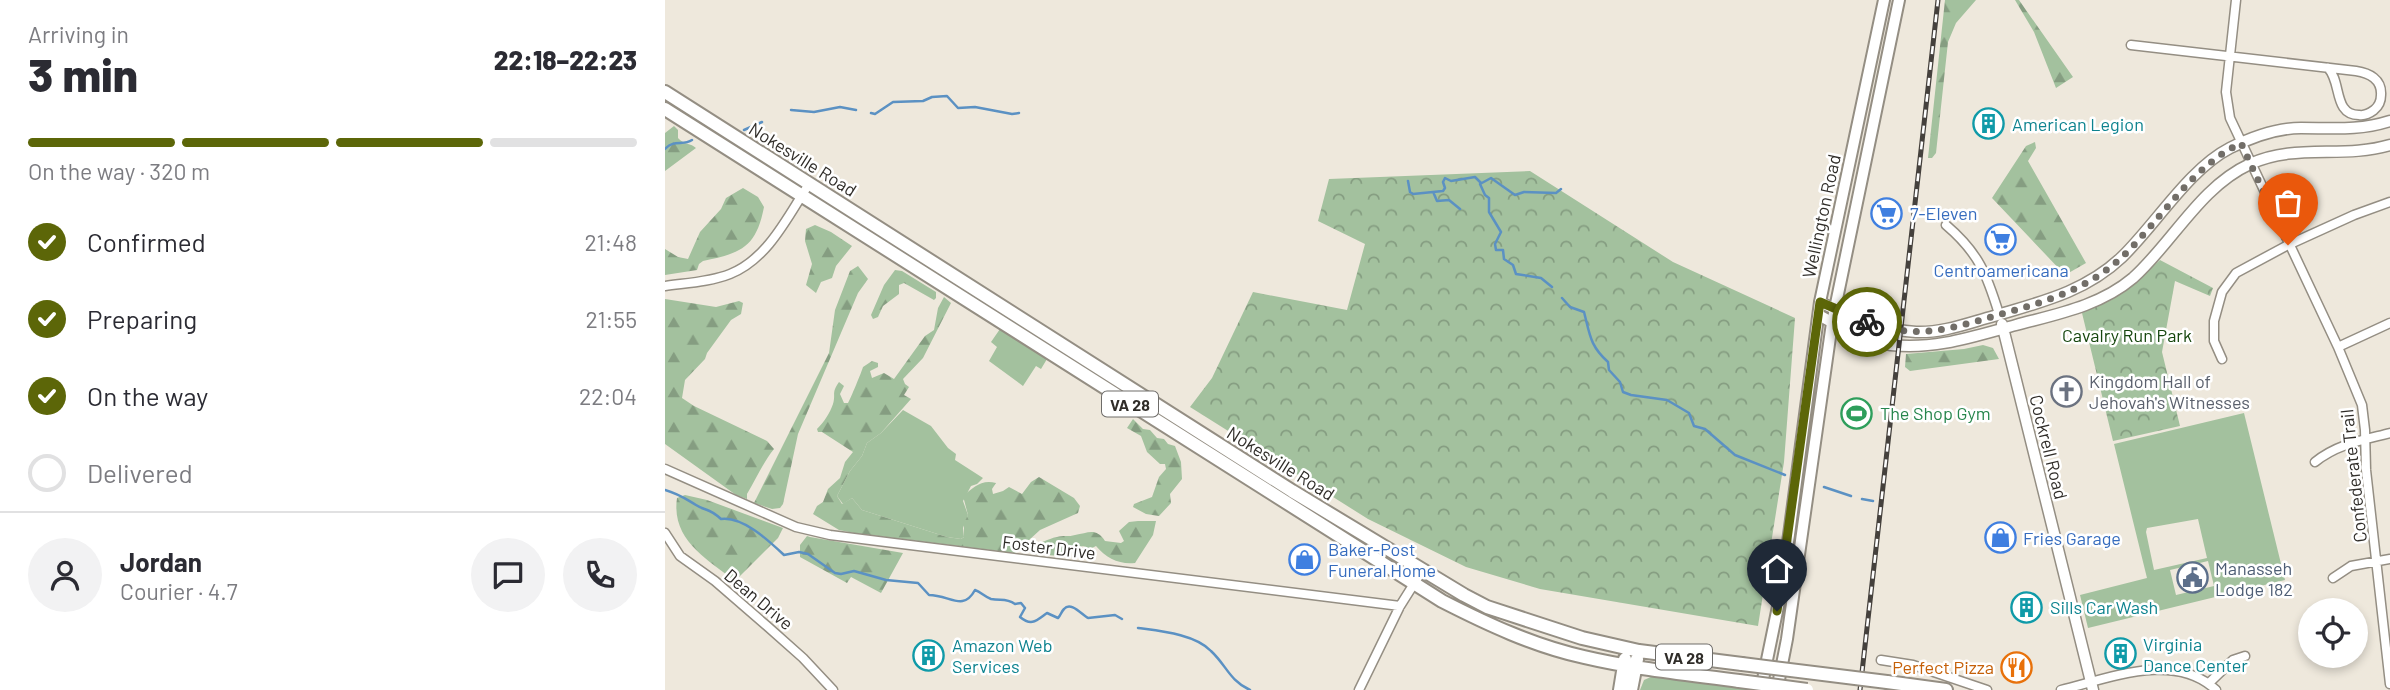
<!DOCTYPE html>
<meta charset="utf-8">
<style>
:root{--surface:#fff;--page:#f2f2f3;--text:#2b2b33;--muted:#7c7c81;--line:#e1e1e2;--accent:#5c6608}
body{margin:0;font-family:Barlow,sans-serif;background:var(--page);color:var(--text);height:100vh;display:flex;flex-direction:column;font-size:26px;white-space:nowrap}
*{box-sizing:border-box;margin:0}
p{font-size:23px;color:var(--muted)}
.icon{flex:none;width:38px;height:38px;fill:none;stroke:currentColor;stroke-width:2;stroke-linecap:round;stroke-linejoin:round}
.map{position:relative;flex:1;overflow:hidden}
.side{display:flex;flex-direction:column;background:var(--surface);width:665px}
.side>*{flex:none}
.buttons{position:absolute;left:1633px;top:598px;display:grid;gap:14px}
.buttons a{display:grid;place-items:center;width:70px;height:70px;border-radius:50%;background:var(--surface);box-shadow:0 4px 10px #0003;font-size:35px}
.pin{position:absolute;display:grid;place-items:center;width:60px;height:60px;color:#fff;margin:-72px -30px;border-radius:50% 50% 50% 0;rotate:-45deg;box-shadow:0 0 7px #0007}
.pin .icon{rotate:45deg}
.courier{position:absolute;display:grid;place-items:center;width:70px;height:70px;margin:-35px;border:5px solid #5c6608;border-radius:50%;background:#fff;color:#222;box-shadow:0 2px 9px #0007}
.headline em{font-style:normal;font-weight:800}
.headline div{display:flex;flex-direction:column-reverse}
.headline{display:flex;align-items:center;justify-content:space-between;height:119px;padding:0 28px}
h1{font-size:46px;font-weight:800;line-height:52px}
.bar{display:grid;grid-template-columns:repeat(4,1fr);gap:10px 7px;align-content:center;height:84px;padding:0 28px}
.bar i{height:9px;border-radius:5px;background:var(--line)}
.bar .on{background:var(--accent)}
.bar p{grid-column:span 4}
.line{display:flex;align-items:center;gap:18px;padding:0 28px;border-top:2px solid var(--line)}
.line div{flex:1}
.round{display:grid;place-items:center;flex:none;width:74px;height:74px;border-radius:37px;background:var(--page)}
ol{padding:0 28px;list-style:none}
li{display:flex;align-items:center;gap:21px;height:77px}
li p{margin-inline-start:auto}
li .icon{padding:7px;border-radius:50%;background:var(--accent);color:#fff;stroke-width:4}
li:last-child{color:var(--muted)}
li i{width:38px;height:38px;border:4px solid var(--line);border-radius:50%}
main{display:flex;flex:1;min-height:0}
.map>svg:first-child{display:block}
.grass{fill:#a3c19e;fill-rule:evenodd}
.forest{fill:url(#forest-firs)}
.park{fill:url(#park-crowns)}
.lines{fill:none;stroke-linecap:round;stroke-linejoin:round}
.stream{stroke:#5b91c3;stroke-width:2.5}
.minor-casing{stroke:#948e83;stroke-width:11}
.tertiary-casing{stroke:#948e83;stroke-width:13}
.secondary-casing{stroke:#948e83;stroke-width:14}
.trunk-casing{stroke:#948e83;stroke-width:16}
.minor{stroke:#fff;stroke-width:8}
.tertiary{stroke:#fff;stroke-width:10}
.secondary{stroke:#fff;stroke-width:10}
.trunk{stroke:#fff;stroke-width:12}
.rail-casing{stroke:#45413d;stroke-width:5}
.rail{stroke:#fff;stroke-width:2.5;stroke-dasharray:8;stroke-linecap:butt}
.trunk-bridge-casing{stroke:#948e83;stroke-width:16;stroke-linecap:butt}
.trunk-bridge{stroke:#fff;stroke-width:12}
.done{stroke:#726e68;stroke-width:7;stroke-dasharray:0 12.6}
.route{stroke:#5c6608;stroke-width:9}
.labels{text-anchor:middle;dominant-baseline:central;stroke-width:5;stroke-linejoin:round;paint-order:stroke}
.shield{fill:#fff;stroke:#6e6c69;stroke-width:2}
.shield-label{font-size:16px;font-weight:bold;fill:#302d29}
.culture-label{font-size:18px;fill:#0d838f;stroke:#fff;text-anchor:start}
.street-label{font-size:18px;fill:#302d29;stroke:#fff}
.shop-label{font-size:18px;fill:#366cbe;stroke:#fff;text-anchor:start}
.park-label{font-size:18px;fill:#16460e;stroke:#fff}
.worship-label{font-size:18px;fill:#5b616d;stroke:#fff;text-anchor:start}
.leisure-label{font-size:18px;fill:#27864d;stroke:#fff;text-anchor:start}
.service-label{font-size:18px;fill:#4e5e75;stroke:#fff;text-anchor:start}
.food-label{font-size:18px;fill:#c56008;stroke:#fff;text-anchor:end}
</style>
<main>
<section class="side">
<div class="headline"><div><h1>3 min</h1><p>Arriving in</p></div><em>22:18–22:23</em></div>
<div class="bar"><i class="on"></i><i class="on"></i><i class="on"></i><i></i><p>On the way · 320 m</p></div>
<ol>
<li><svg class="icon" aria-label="check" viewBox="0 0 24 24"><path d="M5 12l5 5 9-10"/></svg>Confirmed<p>21:48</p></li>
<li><svg class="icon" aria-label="check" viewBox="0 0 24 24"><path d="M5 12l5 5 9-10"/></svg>Preparing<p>21:55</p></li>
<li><svg class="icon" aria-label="check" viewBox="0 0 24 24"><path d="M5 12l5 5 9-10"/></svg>On the way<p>22:04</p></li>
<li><i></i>Delivered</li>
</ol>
<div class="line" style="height:126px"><a class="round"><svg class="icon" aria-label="person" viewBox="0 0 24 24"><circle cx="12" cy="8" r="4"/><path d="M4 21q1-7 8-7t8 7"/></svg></a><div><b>Jordan</b><p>Courier · 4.7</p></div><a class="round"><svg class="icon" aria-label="chat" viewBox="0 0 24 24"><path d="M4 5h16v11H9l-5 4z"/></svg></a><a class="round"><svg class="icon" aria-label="phone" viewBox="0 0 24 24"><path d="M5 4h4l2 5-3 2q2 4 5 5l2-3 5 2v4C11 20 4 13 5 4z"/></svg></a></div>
</section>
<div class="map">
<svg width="1725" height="690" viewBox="0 0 1725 690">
<defs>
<pattern id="forest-firs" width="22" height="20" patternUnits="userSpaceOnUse" patternTransform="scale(1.75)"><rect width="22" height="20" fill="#a3c19e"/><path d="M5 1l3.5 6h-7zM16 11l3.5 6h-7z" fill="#859d81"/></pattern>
<pattern id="park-crowns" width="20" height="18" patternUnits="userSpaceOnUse" patternTransform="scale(1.75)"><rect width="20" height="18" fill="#a3c19e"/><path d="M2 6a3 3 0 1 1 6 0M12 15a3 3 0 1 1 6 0" fill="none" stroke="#859d81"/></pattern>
</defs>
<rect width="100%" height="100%" fill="#eee8dc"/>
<path class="grass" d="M335,329L382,359L376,369L371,366L358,386L324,361L332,347L326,342Z
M238,410L266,426L283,448L291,454L290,460L318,478L312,484L306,486L298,501L303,515L298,528L299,537L296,539L282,537L197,510L187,498L178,504L172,496L185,471L197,456L202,443L216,433Z
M1579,413L1620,580L1423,628L1415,595L1482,578L1449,444ZM1533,519L1542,558L1489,570L1481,532L1482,528ZM1543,561L1549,586L1511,595L1505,570Z
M988,676L1089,690H975L979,680Z"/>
<path class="forest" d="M1280,0H1311L1291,23L1283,42L1271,153L1267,158H1263Z
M1350,0H1354L1408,77L1391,88L1369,32Z
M9,126L13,130V138C19,145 26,143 31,148L0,171V133Z
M1370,142L1371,148L1363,161L1421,263L1400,275L1327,198L1361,146Z
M78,188L93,197L99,207C91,248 76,253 38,261L34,264L32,270L0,275V249L13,257L23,259L35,232L56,209L61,198Z
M150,225L166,232L187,246L171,266L167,278L156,282L151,293L141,285L147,264L140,241L141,229Z
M193,266L203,279L193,293L133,434L118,504L115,508L107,509L89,503L164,353L170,310L185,271Z
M230,270L237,271L271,292V298L269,300L239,283L234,285V294L218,306L213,317L208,319L206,315L219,285Z
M279,297L286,303L258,358L238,379L240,384L244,387L239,395L246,399L216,433L202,443L197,456L185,471L172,496L177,504L187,498L197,510L282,537L296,539L299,537V523L303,515L298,496C308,488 316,479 331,483L327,489L328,494L338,491L344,487L357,494L366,482L374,477L409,498L415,506L413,513L375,530L350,553L189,533L174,530L148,514L152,506L158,502L163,489L175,478L180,462L188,452L157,432H153L152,429C159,422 165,413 168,404C171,394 166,393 174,382L179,386L175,394L179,403H183C185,400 197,371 198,367L207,361L213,363V367L205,371L207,378L219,373L229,379L260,336L269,330L273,308Z
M0,299L51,307L74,301L78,303L76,314L66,320L42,353L40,359L20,380L17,398L29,406L102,441L109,449C99,461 91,479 82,494V499L71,495L0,444Z
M1318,345L1328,348L1334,359L1245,371L1240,367L1241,354L1299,349Z
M468,419L478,429L485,430L492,438L499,439L503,444L510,446L516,462L517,479L505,494L506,503L494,516L481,514L468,507L469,504L487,497L494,477L501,469L500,464H495L482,452L476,436L462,428Z
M20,495L42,500L118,528L113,538L70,581C42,559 6,540 12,498Z
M473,521H491L488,535L470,563C455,565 441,558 431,546L425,549L418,546L396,556L368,554L364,544C376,545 381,539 392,537C398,535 404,537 410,535C423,533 431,527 440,541L456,543L459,541L454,531L464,522Z
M142,536L145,537L238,553L216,593L186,577L182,583L135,557V545Z"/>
<path class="park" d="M865,171L1008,262L1130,318L1119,462L1093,626L875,589L801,567L703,519L525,407L547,378L588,292L682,310L700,244L653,221L664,179Z
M1495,260L1548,288L1545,296L1510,281L1497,352L1515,426L1448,441L1417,313L1463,288Z"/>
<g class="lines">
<path class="stream" d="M126,110L149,112L175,107L191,110
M206,113L210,114L228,102L258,101L267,97L282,96L293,108L310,107L347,114L354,113
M79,130L97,122
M0,149C9,139 18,146 27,140
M743,181L745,192L748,194L778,191L780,188L778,182L780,178L786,181L810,177L816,183
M769,194L772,201L784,200L795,209
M887,287L876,278L851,274L848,265L839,259L838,250H831L830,244L836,232L824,212V198L820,195L815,184L826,178L850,195L859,192L891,193L896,189
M897,298L905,307L919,312C925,335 925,346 943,362L944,370L955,382L958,392L966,395L1002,400L1024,413L1029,426L1040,429L1070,455L1120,475
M1159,487L1186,496
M0,490C14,494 19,498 31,505C42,512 43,507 56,519C78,516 104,541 119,555L134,552L143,554L170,573L176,574L189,571L221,580L253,583L264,595C285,595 298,612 310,590C316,592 320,597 326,599C336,601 341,598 350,604L356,603L360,608L355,617C367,627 372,620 382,613L393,618C396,615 396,612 399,609C406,601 417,615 423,618L450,615L457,619
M1197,499L1208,501
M473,628C495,631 530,634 546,651C562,666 564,680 585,690"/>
<defs>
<path id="minor" d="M1571,0L1561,92L1565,118L1673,347L1697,405L1700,430L1701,470L1725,684
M1466,45L1691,71C1704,73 1717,79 1716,95C1716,101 1714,106 1709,110C1705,113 1700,116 1694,115C1668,115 1677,82 1663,68
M1281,225C1314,253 1322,275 1334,314
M0,286C21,283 45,282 65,274C103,259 123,216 144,184
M1673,347L1725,323
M1557,359L1549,341V321L1557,292L1571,273L1623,245L1689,215L1725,202
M1650,462C1672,444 1698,440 1725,433
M0,469L131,527L165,535L735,606
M0,533L15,556L50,581L102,626L138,658L168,690
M1668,578L1686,566L1725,559
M1216,660L1248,665L1322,690
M1544,683L1568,660L1580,656
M694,690L735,606L757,571
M1396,690C1445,678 1510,651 1551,690"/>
<path id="tertiary" d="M1155,302C1185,317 1217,330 1251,332C1278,333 1303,323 1329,316C1376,302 1420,292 1457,257C1491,224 1524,169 1565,148C1587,137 1611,128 1636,128C1667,128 1694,131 1725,121
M1154,315C1177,328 1199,341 1226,345C1270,350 1310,336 1351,325C1392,314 1435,306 1468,278C1508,242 1535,187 1585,164C1630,143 1678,159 1725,145
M1337,324L1428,690"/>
<path id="secondary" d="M1096,689L1117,587L1155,302L1219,0
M1112,690L1122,639L1167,323L1234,0"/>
<path id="trunk" d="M0,92L627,491L799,595L822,607L917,638L974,651L1077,664
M0,109L777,601C822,624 869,646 919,657C970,669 1022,674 1074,681
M1222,682L1281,690
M955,690L960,659
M966,690L972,659"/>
</defs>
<use href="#minor" class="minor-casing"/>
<use href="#tertiary" class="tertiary-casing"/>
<use href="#secondary" class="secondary-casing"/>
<use href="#trunk" class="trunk-casing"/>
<use href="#minor" class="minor"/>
<use href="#tertiary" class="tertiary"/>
<use href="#secondary" class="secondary"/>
<use href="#trunk" class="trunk"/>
<defs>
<path id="rail" d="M1195,690L1273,0"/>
</defs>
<use href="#rail" class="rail-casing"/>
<use href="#rail" class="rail"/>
<defs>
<path id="trunk-bridge" d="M1077,664L1222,682
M1074,681L1142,690"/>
</defs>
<use href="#trunk-bridge" class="trunk-bridge-casing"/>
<use href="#trunk-bridge" class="trunk-bridge"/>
</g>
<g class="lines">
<path class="done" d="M1202,322C1222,329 1244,333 1265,331C1288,329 1311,321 1333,315C1378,302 1421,291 1457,257C1497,219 1525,168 1576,143L1623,245"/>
<path class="route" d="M1112,611L1155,302L1202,322"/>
</g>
<defs>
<symbol id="building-ring" viewBox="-11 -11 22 22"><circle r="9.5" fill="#fff" stroke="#0f9aa8" stroke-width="1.5"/><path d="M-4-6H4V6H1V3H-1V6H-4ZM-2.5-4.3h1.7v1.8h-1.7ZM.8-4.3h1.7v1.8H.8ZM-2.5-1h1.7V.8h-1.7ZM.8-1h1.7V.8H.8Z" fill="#0f9aa8"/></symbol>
<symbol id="supermarket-ring" viewBox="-11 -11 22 22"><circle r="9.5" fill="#fff" stroke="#3f7fe0" stroke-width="1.5"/><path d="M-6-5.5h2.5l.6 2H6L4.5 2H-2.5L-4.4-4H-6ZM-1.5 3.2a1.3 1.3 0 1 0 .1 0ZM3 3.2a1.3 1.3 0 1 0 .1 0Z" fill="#3f7fe0"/></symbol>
<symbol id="church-ring" viewBox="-11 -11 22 22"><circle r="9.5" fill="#fff" stroke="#6b7280" stroke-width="1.5"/><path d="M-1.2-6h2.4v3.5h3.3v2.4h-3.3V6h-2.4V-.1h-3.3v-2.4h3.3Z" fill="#6b7280"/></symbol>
<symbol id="stadium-ring" viewBox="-11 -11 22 22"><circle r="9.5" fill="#fff" stroke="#2e9e5b" stroke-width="1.5"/><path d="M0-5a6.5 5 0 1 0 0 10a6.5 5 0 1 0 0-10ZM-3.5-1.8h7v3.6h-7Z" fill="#2e9e5b"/></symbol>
<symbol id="shop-ring" viewBox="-11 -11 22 22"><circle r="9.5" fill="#fff" stroke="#3f7fe0" stroke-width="1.5"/><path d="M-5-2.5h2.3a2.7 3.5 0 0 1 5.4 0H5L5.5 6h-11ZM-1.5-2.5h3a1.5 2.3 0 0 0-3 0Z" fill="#3f7fe0"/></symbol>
<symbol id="civic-ring" viewBox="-11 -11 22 22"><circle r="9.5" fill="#fff" stroke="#5c6f8a" stroke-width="1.5"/><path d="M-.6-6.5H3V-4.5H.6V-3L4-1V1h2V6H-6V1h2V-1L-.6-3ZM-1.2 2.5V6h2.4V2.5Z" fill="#5c6f8a"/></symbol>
<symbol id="restaurant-ring" viewBox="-11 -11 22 22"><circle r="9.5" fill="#fff" stroke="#e8710a" stroke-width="1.5"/><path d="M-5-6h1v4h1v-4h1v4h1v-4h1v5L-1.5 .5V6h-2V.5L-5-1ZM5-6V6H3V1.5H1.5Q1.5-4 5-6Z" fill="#e8710a"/></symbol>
</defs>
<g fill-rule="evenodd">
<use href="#building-ring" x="1306" y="106" width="35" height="35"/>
<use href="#supermarket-ring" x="1204" y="196" width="35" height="35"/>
<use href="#supermarket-ring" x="1318" y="222" width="35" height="35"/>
<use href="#church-ring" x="1384" y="374" width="35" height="35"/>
<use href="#stadium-ring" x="1174" y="396" width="35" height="35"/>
<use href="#shop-ring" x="1318" y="520" width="35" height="35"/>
<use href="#shop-ring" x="622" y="542" width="35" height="35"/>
<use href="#civic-ring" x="1510" y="560" width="35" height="35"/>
<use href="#building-ring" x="1344" y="590" width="35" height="35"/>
<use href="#building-ring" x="1438" y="636" width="35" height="35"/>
<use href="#building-ring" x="246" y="638" width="35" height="35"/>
<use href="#restaurant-ring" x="1334" y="650" width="35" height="35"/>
</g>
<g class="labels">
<g class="shield">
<rect x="437" y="391.5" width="56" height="25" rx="5"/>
<rect x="991" y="644.5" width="56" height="25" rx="5"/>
</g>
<g class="shield-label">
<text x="465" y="404">VA 28</text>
<text x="1019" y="657">VA 28</text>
</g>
<g class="culture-label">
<text x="1347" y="124">American Legion</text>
<text x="1385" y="607">Sills Car Wash</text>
<text x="1478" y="644">Virginia<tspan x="1478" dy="21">Dance Center</tspan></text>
<text x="287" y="645">Amazon Web<tspan x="287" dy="21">Services</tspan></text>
</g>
<g class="street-label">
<text transform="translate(138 159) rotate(32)">Nokesville Road</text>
<text transform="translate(1156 216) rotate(-78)">Wellington Road</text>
<text transform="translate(1384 447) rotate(76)">Cockrell Road</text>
<text transform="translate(616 463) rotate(32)">Nokesville Road</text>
<text transform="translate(1688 476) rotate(-96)">Confederate Trail</text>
<text transform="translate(384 547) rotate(7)">Foster Drive</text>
<text transform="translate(94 599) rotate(40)">Dean Drive</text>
</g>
<g class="shop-label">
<text x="1245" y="213">7-Eleven</text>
<text x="1336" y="270" text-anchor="middle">Centroamericana</text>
<text x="1358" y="538">Fries Garage</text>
<text x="663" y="549">Baker-Post<tspan x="663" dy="21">Funeral Home</tspan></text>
</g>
<g class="park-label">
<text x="1462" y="335">Cavalry Run Park</text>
</g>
<g class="worship-label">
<text x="1424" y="381">Kingdom Hall of<tspan x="1424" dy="21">Jehovah's Witnesses</tspan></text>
</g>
<g class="leisure-label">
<text x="1215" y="413">The Shop Gym</text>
</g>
<g class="service-label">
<text x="1550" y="568">Manasseh<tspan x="1550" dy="21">Lodge 182</tspan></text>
</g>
<g class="food-label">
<text x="1329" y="667">Perfect Pizza</text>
</g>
</g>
</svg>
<div class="buttons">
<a><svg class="icon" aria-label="locate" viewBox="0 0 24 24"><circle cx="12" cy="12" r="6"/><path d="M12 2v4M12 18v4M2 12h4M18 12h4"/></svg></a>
</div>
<div class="pin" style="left:1623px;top:245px;background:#ea580c"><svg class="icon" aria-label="bag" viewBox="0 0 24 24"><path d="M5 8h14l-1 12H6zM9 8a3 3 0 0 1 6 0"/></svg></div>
<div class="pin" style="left:1112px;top:611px;background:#1f2937"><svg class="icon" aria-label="home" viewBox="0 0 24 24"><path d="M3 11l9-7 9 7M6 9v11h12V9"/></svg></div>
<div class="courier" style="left:1202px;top:322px"><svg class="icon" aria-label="bike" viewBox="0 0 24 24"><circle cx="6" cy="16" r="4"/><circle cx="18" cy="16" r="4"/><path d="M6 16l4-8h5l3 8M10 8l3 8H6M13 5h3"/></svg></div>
</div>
</main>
